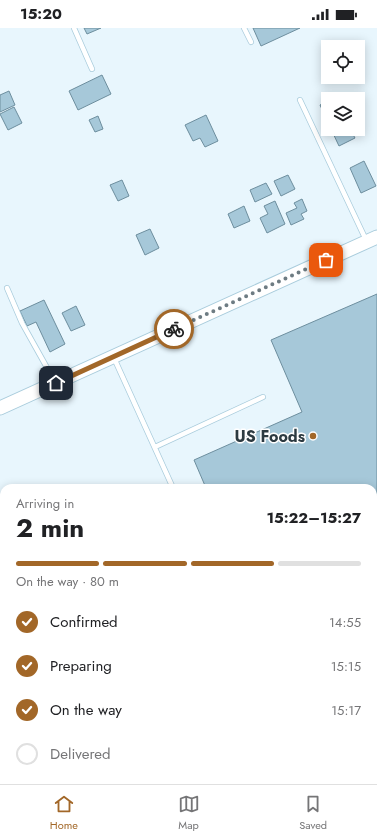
<!DOCTYPE html>
<meta charset="utf-8">
<style>
:root{--surface:#fff;--page:#f6f6f6;--text:#202124;--muted:#757577;--line:#e0e0e0;--accent:#a26728}
body{margin:0;font-family:Jost,sans-serif;background:var(--page);color:var(--text);height:100vh;display:flex;flex-direction:column;font-size:15px;white-space:nowrap}
*{box-sizing:border-box;margin:0}
p{font-size:13px;color:var(--muted)}
.icon{flex:none;width:22px;height:22px;fill:none;stroke:currentColor;stroke-width:2;stroke-linecap:round;stroke-linejoin:round}
.map{position:relative;flex:1;overflow:hidden}
.drawer{position:absolute;left:0px;top:456px;width:377px;height:300px;display:flex;flex-direction:column;background:var(--surface);border-radius:12px 12px 0 0;box-shadow:0 2px 10px #0003}
.drawer>*{flex:none}
.fabs{position:absolute;left:321px;top:12px;display:grid;gap:8px}
.fabs a{display:grid;place-items:center;width:44px;height:44px;border-radius:0px;background:var(--surface);box-shadow:0 2px 10px #0003;font-size:20px}
.pin{position:absolute;display:grid;place-items:center;width:34px;height:34px;color:#fff;margin:-17px;border-radius:8px;box-shadow:0 2px 6px #0006}
.courier{position:absolute;display:grid;place-items:center;width:40px;height:40px;margin:-20px;border:3px solid #a26728;border-radius:50%;background:#fff;color:#222;box-shadow:0 1px 5px #0007}
.summary em{font-style:normal;font-weight:700}
.summary div{display:flex;flex-direction:column-reverse}
.summary{display:flex;align-items:center;justify-content:space-between;height:68px;padding:0 16px}
h1{font-size:26px;font-weight:700;line-height:30px}
.bar{display:grid;grid-template-columns:repeat(4,1fr);gap:6px 4px;align-content:center;height:48px;padding:0 16px}
.bar i{height:5px;border-radius:3px;background:var(--line)}
.bar .on{background:var(--accent)}
.bar p{grid-column:span 4}
ol{padding:0 16px;list-style:none}
li{display:flex;align-items:center;gap:12px;height:44px}
li p{margin-inline-start:auto}
li .icon{padding:4px;border-radius:50%;background:var(--accent);color:#fff;stroke-width:4}
li:last-child{color:var(--muted)}
li i{width:22px;height:22px;border:2px solid var(--line);border-radius:50%}
.status{display:flex;justify-content:space-between;align-items:center;height:28px;padding:0 20px;background:var(--surface);direction:ltr}
.status svg{height:11px;fill:currentColor}
.menu{display:flex;justify-content:space-around;align-items:center;height:56px;border-top:1px solid var(--line);background:var(--surface);font-size:11px;color:var(--muted)}
.menu a{display:grid;justify-items:center;gap:2px}
.menu .on{color:var(--accent)}
.map>svg:first-child{display:block}
.building{fill:#a6c8d9;stroke:#6d8e9e}
.lines{fill:none;stroke-linecap:round;stroke-linejoin:round}
.lane-casing{stroke:#a9ccdc;stroke-width:6}
.secondary-casing{stroke:#a9ccdc;stroke-width:15}
.lane{stroke:#fff;stroke-width:4.5}
.secondary{stroke:#fff;stroke-width:13}
.done{stroke:#6e7c83;stroke-width:4;stroke-dasharray:0 7.2}
.route{stroke:#a26728;stroke-width:5}
.poi-dot{fill:#a26728;stroke:#fff;stroke-width:1.5}
.labels{text-anchor:middle;dominant-baseline:central;stroke-width:3;stroke-linejoin:round;paint-order:stroke}
.poi-label{font-size:16px;font-weight:bold;fill:#2c3a41;stroke:#fff;text-anchor:end}
</style>
<div class="status"><b>15:20</b><svg viewBox="0 0 49 12"><path d="M0 12V9h3v3zM5 12V6h3v6zM10 12V3h3v9zM15 12V0h3v12zM26 1h20v11H26zM47 4h2v5h-2z"/></svg></div>
<div class="map">
<svg width="377" height="756" viewBox="0 0 377 756">
<rect width="100%" height="100%" fill="#e8f6fd"/>
<path class="building" d="M84,0H101L87,6Z
M253,0H300L261,18Z
M102,47L111,66L78,82L69,63Z
M9,63L15,77L0,84V67Z
M328,73V94L320,77Z
M14,79L22,95L8,102L0,86Z
M206,87L218,113L205,119L200,110L193,113L185,97Z
M98,88L103,101L95,104L89,92Z
M331,101H350L355,110L339,118Z
M364,133L376,158L361,165L350,140Z
M288,147L295,161L281,168L274,153Z
M122,152L129,168L118,173L110,157Z
M266,155L272,166L255,174L250,162Z
M302,171L307,183L301,186L304,191L291,197L286,185L297,180L294,175Z
M275,173L285,196L267,205L260,190L268,186L264,178Z
M244,178L250,193L234,200L228,186Z
M150,201L159,220L145,227L136,207Z
M377,266V508L373,509V460H206L194,432L302,384L271,312Z
M44,272L65,316L50,324L36,294L27,298L20,283Z
M76,278L85,297L71,303L62,285Z
M137,752H323V753L316,756H139Z"/>
<g class="lines">
<defs>
<path id="lane" d="M74,0L92,41
M244,0L251,14
M300,72L366,212
M7,260L22,295L55,354
M114,330L173,460
M155,419L263,369
M0,525L4,523
M373,571L377,569
M373,588L377,597
M0,654L4,652
M373,726L377,734
M373,744L377,742
M352,756L359,752"/>
<path id="secondary" d="M0,380L377,209"/>
</defs>
<use href="#lane" class="lane-casing"/>
<use href="#secondary" class="secondary-casing"/>
<use href="#lane" class="lane"/>
<use href="#secondary" class="secondary"/>
</g>
<g class="lines">
<path class="done" d="M174,301L326,232"/>
<path class="route" d="M56,355L174,301"/>
</g>
<circle class="poi-dot" cx="313" cy="408" r="4"/>
<g class="labels">
<g class="poi-label">
<text x="305" y="408">US Foods</text>
</g>
</g>
</svg>
<div class="fabs">
<a><svg class="icon" aria-label="locate" viewBox="0 0 24 24"><circle cx="12" cy="12" r="6"/><path d="M12 2v4M12 18v4M2 12h4M18 12h4"/></svg></a>
<a><svg class="icon" aria-label="layers" viewBox="0 0 24 24"><path d="M12 4l9 5-9 5-9-5zM3 14l9 5 9-5"/></svg></a>
</div>
<div class="pin" style="left:326px;top:232px;background:#ea580c"><svg class="icon" aria-label="bag" viewBox="0 0 24 24"><path d="M5 8h14l-1 12H6zM9 8a3 3 0 0 1 6 0"/></svg></div>
<div class="pin" style="left:56px;top:355px;background:#1f2937"><svg class="icon" aria-label="home" viewBox="0 0 24 24"><path d="M3 11l9-7 9 7M6 9v11h12V9"/></svg></div>
<div class="courier" style="left:174px;top:301px"><svg class="icon" aria-label="bike" viewBox="0 0 24 24"><circle cx="6" cy="16" r="4"/><circle cx="18" cy="16" r="4"/><path d="M6 16l4-8h5l3 8M10 8l3 8H6M13 5h3"/></svg></div>
<section class="drawer">
<div class="summary"><div><h1>2 min</h1><p>Arriving in</p></div><em>15:22–15:27</em></div>
<div class="bar"><i class="on"></i><i class="on"></i><i class="on"></i><i></i><p>On the way · 80 m</p></div>
<ol>
<li><svg class="icon" aria-label="check" viewBox="0 0 24 24"><path d="M5 12l5 5 9-10"/></svg>Confirmed<p>14:55</p></li>
<li><svg class="icon" aria-label="check" viewBox="0 0 24 24"><path d="M5 12l5 5 9-10"/></svg>Preparing<p>15:15</p></li>
<li><svg class="icon" aria-label="check" viewBox="0 0 24 24"><path d="M5 12l5 5 9-10"/></svg>On the way<p>15:17</p></li>
<li><i></i>Delivered</li>
</ol>
</section>
</div>
<nav class="menu">
<a class="on"><svg class="icon" aria-label="home" viewBox="0 0 24 24"><path d="M3 11l9-7 9 7M6 9v11h12V9"/></svg>Home</a>
<a><svg class="icon" aria-label="map" viewBox="0 0 24 24"><path d="M3 6l6-2 6 2 6-2v14l-6 2-6-2-6 2zM9 4v14M15 6v14"/></svg>Map</a>
<a><svg class="icon" aria-label="saved" viewBox="0 0 24 24"><path d="M7 4h10v16l-5-4-5 4z"/></svg>Saved</a>
</nav>
